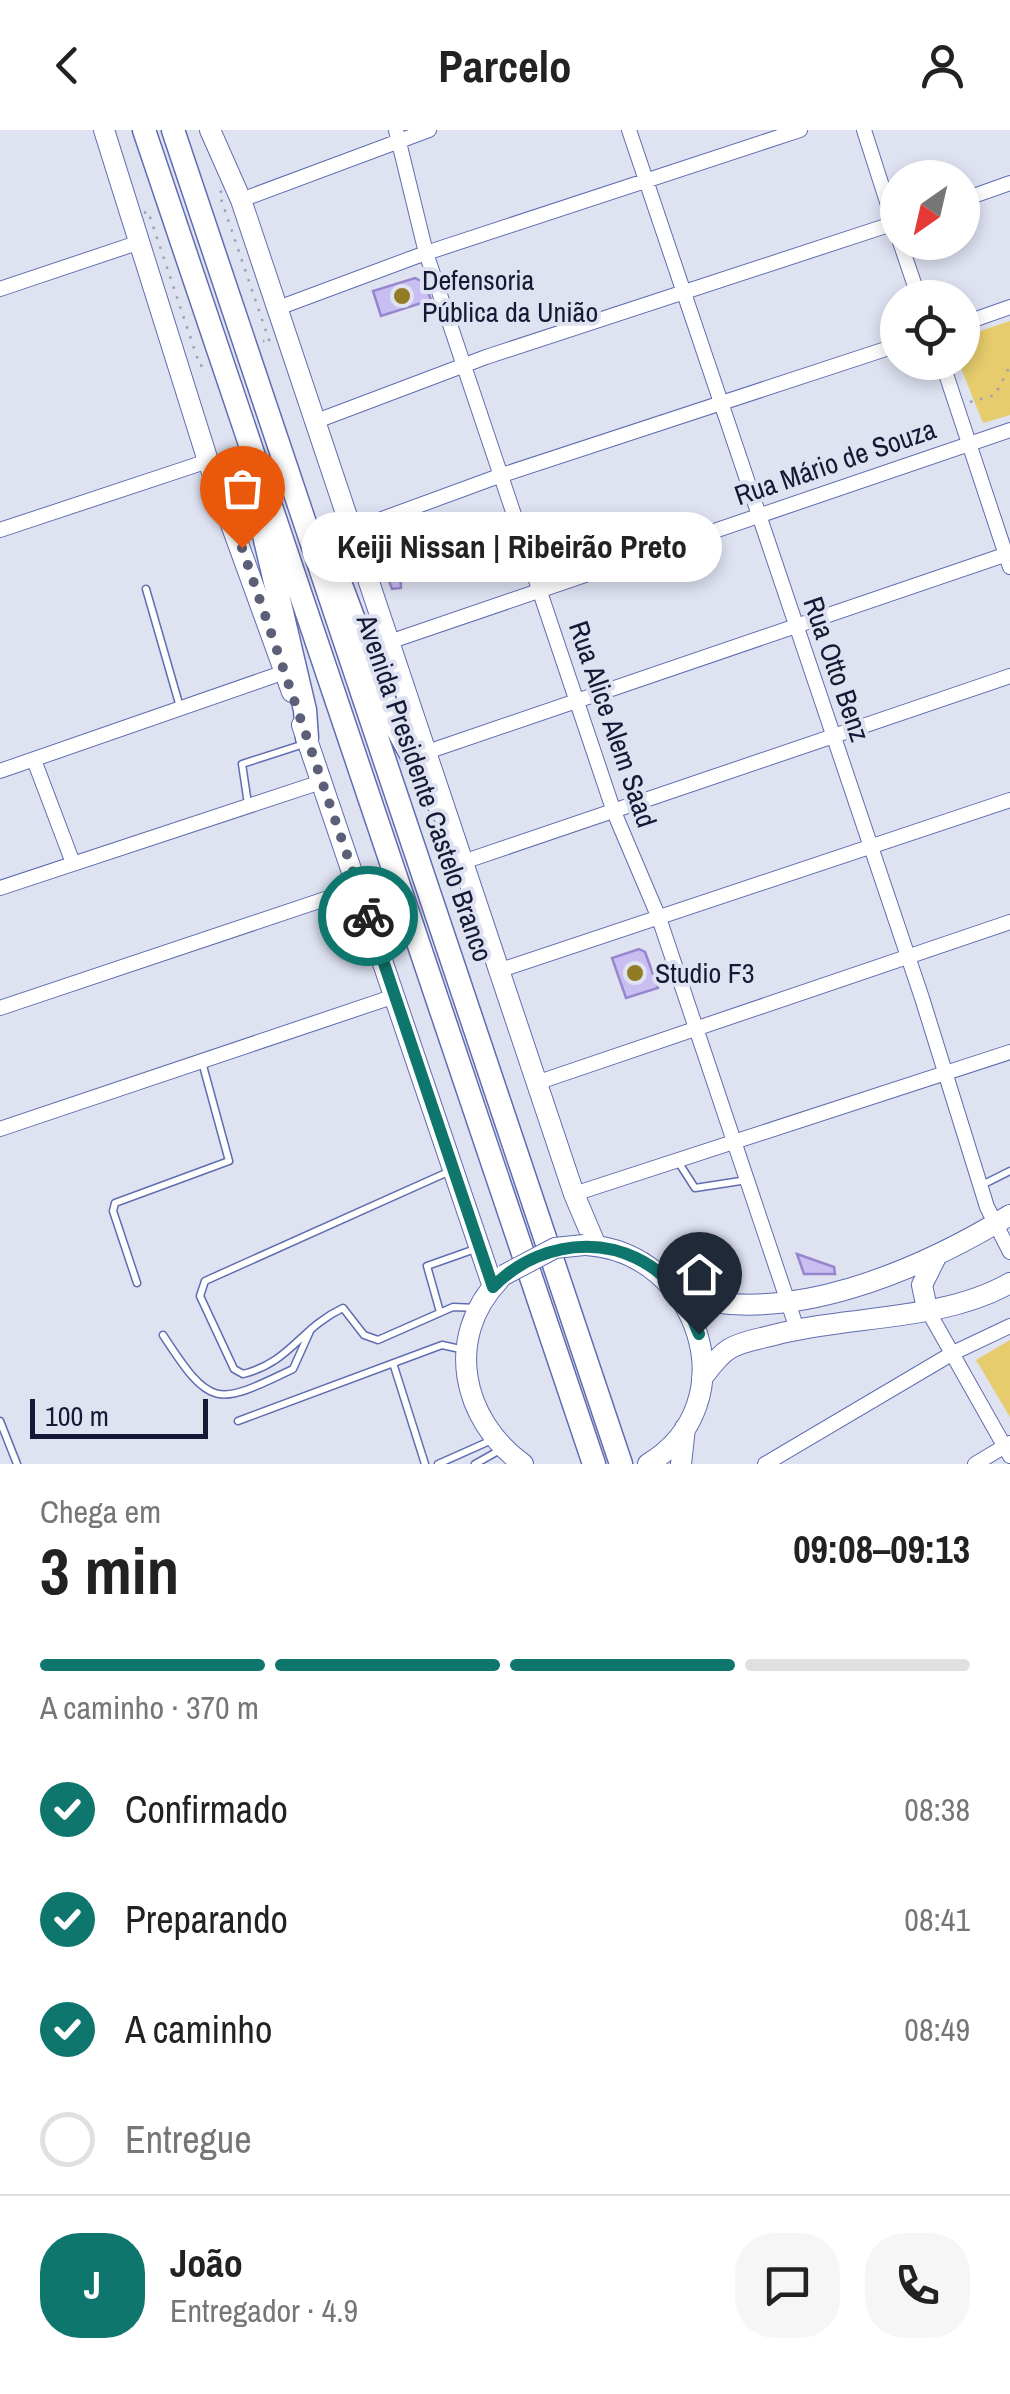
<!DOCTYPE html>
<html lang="pt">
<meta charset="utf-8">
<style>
:root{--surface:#fff;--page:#f6f6f6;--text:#222;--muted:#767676;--line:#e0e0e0;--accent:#0f766e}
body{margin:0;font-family:"Archivo Narrow",sans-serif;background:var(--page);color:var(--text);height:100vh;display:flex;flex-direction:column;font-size:38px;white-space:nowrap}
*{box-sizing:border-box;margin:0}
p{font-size:32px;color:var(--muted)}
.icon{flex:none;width:55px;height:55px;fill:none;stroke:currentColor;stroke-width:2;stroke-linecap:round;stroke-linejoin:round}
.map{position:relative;height:1334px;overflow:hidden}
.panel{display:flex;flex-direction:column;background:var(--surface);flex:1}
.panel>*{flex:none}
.needle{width:65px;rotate:214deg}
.tools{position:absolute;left:880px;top:30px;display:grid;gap:20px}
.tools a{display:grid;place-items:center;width:100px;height:100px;border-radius:50%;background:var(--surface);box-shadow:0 5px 15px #0003;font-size:50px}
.scale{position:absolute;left:30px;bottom:25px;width:178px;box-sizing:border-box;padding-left:10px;border:5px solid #151935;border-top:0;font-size:28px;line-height:35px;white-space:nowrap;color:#151935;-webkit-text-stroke:8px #dee2f1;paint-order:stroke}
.pin{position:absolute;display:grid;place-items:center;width:85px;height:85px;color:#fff;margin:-102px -42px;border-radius:50% 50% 50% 0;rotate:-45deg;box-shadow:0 0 10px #0007}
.pin .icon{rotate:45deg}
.courier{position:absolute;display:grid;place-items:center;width:100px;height:100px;margin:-50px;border:8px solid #0f766e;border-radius:50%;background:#fff;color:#222;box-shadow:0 2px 12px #0007}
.bubble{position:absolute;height:70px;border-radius:35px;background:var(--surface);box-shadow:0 5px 15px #0003;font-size:32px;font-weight:700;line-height:70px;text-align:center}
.overview em{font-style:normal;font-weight:700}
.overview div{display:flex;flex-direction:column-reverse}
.overview{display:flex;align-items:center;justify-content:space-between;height:170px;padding:0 40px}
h1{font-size:65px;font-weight:700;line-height:75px}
.bar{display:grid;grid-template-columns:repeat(4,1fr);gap:15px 10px;align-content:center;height:120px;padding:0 40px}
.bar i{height:12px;border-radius:8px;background:var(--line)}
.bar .current{background:var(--accent)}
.bar p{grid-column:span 4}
.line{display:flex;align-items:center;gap:25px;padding:0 40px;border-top:2px solid var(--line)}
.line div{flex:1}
.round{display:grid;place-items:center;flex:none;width:105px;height:105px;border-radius:40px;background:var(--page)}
ol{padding:0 40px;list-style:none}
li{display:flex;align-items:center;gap:30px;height:110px}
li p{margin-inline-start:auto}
li .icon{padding:10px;border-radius:50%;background:var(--accent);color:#fff;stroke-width:4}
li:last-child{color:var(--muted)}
li i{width:55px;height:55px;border:5px solid var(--line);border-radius:50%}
header{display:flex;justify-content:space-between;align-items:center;height:130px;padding:0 40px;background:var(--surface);font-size:45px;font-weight:700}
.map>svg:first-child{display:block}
.green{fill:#e6cc6c}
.building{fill:#c9bef2;stroke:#9786ce;stroke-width:2.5}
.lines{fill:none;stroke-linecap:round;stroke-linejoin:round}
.lane-casing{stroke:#606db1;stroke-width:9}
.street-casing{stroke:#606db1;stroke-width:16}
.secondary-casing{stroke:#606db1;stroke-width:22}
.primary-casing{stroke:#606db1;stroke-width:25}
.path{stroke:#9ca0b4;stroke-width:2.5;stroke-dasharray:2.5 8;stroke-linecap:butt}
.lane{stroke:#fff;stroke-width:6}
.street{stroke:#fff;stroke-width:14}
.secondary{stroke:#fff;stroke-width:20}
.primary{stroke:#fff;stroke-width:22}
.secondary-bridge-casing{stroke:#606db1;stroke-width:22;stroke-linecap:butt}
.secondary-bridge{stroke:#fff;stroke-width:20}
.done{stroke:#5b5f77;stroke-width:10;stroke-dasharray:0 18}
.route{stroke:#0f766e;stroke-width:12}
.poi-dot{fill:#927c23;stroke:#dee2f1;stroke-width:4}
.labels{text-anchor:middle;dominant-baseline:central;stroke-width:8;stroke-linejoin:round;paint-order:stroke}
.poi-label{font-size:28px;fill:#151935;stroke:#dee2f1;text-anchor:start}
.street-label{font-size:28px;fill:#151935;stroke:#dee2f1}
</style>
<header><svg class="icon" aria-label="back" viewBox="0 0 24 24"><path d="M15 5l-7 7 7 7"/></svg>Parcelo<svg class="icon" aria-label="person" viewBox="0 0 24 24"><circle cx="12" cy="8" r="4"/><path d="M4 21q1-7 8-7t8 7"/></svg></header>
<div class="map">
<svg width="1010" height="1334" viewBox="0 0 1010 1334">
<rect width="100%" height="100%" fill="#dee2f1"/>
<path class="green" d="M1010,191V285L983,293L959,233L962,232L963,207Z
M1010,1210V1287L976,1230Z"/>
<path class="building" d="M415,148L425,153L431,170L381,186L373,161Z
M428,406L435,429L400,441L401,458L392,459L378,422Z
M639,819L645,822L658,858L626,868L612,828Z
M797,1124L834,1137L835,1144H804Z"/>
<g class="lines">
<defs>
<path id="lane" d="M146,459L180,577
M248,674L242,634L304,614
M677,1030L695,1058L747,1050
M448,1042L205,1151L200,1166L234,1239L243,1244C291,1232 300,1198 343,1178L364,1205L378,1210L453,1177L477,1178
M980,1056L1010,1041
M137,1153L113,1081L115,1073L229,1031L202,932
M440,1182L427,1136L478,1118
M163,1205C211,1279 216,1276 293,1239L311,1199
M393,1233L425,1334
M0,1291L17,1334
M238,1291L442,1215L465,1220
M438,1334L492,1310
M475,1334L500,1320"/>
<path id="street" d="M396,0L426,123L614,682L659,788L797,1199
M629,0L922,868L987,1077L1010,1122
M864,0L898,106
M241,70L429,0
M962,70L1010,53
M900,112L919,168
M0,159L140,112
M278,178L423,124L800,0
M962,194L1010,177
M942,232L1010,437
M314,292L486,227L898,92
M0,400L208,331
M352,400L499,346L898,215
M392,511L1010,300
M427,622L1010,423
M34,630L73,733
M0,641L285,542
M463,732L1010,546
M0,758L321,652
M498,841L1010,670
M0,878L358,758
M536,953L1010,792
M0,999L395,866
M574,1064L1010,922
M927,1179L1010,1326
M765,1334L953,1223L1010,1196
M975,1334L1010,1313"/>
<path id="secondary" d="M104,0L208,331L292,562
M210,0L241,70L574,1064L596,1116
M302,595L493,1157
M586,1115C699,1122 749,1273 648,1334
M499,1150C444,1208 462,1290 523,1334
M681,1165C787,1198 920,1140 1010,1085
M927,1179L922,1155L935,1129
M702,1248C710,1238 718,1226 729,1219C742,1211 759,1209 774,1205C849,1185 941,1192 1010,1153
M681,1334L685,1298"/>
<path id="primary" d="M144,0L594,1334
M173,0L621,1334
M251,350L305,580L307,608
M341,455L391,588L444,684"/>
</defs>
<use href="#lane" class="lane-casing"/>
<use href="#street" class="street-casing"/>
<use href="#secondary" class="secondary-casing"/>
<use href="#primary" class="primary-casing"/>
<path class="path" d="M222,61L219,63L270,213L263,211
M144,83L148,81L200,236L205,234
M970,272L995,265L1010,236"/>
<use href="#lane" class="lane"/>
<use href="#street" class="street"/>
<use href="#secondary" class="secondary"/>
<use href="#primary" class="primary"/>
<defs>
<path id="secondary-bridge" d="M504,1145L555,1118L584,1115"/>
</defs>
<use href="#secondary-bridge" class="secondary-bridge-casing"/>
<use href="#secondary-bridge" class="secondary-bridge"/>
</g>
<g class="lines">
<path class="done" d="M242,418L368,786"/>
<path class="route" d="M368,786L493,1157C545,1104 630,1101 678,1162C688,1174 693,1191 699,1204"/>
</g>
<g class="poi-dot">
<circle cx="402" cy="166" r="10"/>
<circle cx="635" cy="843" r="10"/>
</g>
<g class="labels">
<g class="poi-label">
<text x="422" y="150">Defensoria<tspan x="422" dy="32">Pública da União</tspan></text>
<text x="655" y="843">Studio F3</text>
</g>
<g class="street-label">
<text transform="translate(835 332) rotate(-19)">Rua Mário de Souza</text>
<text transform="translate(837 539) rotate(71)">Rua Otto Benz</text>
<text transform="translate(613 594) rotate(71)">Rua Alice Alem Saad</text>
<text transform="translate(425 658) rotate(71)">Avenida Presidente Castelo Branco</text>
</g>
</g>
</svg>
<div class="tools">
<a><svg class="needle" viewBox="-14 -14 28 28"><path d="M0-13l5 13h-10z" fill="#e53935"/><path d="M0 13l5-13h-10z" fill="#767676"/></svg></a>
<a><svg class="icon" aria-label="locate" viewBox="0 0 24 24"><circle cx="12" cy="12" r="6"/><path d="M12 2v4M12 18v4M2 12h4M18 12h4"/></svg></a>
</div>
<div class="scale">100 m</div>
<div class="pin" style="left:242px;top:418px;background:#ea580c"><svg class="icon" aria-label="bag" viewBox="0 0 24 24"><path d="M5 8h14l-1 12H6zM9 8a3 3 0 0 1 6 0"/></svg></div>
<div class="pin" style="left:699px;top:1204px;background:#1f2937"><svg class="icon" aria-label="home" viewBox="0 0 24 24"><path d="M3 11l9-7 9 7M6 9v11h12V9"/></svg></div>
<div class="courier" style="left:368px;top:786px"><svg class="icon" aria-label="bike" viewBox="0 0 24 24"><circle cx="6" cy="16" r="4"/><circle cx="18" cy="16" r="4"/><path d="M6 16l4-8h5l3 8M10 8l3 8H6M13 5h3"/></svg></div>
<div class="bubble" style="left:302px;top:382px;width:420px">Keiji Nissan | Ribeirão Preto</div>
</div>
<section class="panel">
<div class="overview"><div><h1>3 min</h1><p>Chega em</p></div><em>09:08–09:13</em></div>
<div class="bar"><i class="current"></i><i class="current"></i><i class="current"></i><i></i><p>A caminho · 370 m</p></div>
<ol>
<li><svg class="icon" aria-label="check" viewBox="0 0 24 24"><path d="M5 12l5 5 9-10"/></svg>Confirmado<p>08:38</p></li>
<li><svg class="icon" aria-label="check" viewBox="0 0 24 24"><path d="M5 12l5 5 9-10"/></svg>Preparando<p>08:41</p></li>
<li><svg class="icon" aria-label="check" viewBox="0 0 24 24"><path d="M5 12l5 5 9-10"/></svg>A caminho<p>08:49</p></li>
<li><i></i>Entregue</li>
</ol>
<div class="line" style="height:180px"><b class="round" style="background:var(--accent);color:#fff">J</b><div><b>João</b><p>Entregador · 4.9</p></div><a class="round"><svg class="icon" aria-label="chat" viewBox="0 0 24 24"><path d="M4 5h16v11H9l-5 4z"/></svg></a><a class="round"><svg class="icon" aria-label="phone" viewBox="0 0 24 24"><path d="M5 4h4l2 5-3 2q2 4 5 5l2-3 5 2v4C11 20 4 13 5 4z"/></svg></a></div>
</section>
